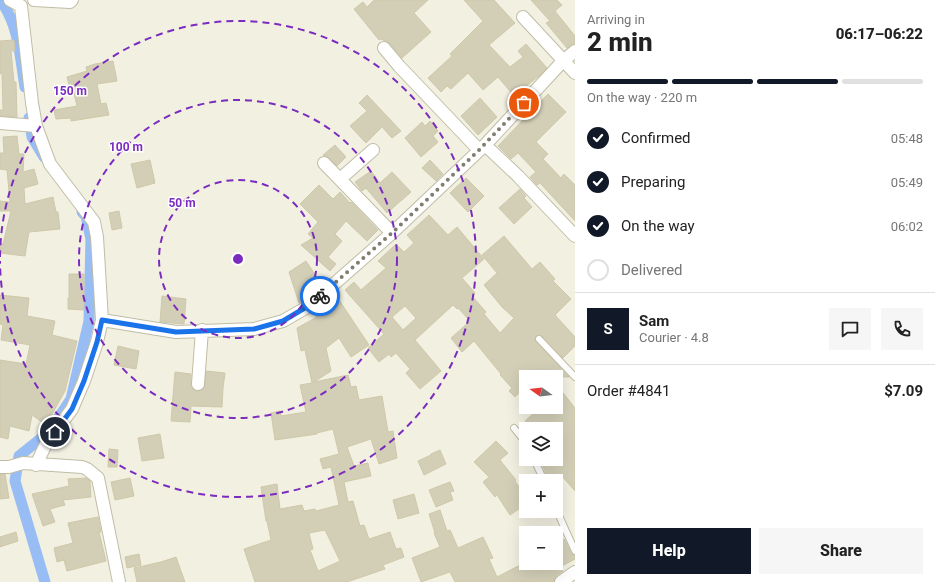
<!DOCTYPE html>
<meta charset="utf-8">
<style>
:root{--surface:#fff;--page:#f6f6f6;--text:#222;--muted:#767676;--line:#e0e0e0;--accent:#111827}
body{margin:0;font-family:Roboto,sans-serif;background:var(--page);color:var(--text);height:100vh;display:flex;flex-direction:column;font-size:15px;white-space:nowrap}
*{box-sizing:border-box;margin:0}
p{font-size:13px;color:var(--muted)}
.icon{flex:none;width:22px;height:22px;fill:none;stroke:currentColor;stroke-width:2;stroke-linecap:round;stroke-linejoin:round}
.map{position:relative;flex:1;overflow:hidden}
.sheet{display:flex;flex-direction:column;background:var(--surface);width:360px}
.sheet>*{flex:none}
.needle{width:26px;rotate:284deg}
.tools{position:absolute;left:519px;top:370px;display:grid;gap:8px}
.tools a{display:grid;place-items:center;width:44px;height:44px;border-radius:0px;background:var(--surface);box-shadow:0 4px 16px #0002;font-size:20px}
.pin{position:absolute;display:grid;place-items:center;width:34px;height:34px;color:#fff;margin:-17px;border:2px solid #fff;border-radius:50%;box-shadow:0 1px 4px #0007}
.courier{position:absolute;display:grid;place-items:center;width:40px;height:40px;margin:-20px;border:3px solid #1a73e8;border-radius:50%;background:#fff;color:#222;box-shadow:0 1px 5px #0007}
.overview em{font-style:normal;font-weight:800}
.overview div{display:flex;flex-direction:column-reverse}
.overview{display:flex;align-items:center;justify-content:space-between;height:68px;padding:0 12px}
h1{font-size:26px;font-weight:800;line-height:30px}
.bar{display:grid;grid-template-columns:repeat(4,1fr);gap:6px 4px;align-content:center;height:48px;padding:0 12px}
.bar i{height:5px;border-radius:3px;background:var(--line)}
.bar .active{background:var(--accent)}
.bar p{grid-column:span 4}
.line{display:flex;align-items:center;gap:10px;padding:0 12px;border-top:1px solid var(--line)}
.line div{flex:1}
.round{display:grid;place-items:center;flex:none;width:42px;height:42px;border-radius:0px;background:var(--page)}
ol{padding:0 12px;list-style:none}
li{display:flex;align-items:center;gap:12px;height:44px}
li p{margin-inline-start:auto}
li .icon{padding:4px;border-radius:50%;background:var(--accent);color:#fff;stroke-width:4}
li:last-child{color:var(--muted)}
li i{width:22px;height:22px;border:2px solid var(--line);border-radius:50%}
.primary-button{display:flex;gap:8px;margin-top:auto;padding:8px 12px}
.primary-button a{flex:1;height:46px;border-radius:0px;background:var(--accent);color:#fff;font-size:16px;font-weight:800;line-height:46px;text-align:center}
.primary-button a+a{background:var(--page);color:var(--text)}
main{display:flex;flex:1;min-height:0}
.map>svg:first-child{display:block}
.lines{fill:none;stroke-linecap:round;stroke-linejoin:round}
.canal{stroke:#98bcf4;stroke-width:11}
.building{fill:#d3ceb6;stroke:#cfc8a9;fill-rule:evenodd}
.lane-casing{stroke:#c0bda6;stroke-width:8}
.street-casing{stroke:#c0bda6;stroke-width:14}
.lane{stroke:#fff;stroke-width:6}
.street{stroke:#fff;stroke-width:12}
.done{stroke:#807e6f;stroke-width:4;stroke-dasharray:0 7.2}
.route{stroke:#1a73e8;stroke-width:5}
.ring{fill:none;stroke:#7b2cbf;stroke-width:2;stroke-dasharray:7 5}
.centre{fill:#7b2cbf;stroke:#fff;stroke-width:2}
.ring-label{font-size:12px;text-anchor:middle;font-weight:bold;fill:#7b2cbf;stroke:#fff;stroke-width:3;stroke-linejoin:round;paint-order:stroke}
</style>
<main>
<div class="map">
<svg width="575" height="582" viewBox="0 0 575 582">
<rect width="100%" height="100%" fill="#f2f0e1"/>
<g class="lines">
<path class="canal" d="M0,0C19,24 20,58 25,87
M29,118L32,137L44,157
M45,582L15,481L19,456L49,432L71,399L89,321L91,239L86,216L82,212"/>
</g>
<path class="building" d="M374,0H428L414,13L431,32L402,58L389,43L381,39L379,40L354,9L363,2L367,7Z
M464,0H494L515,23L489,45L510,67L523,57L518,51L526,44L547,68L539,76L514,96L498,77L483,90L468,73L451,89L447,86L441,92L428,78L452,56L450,54L483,21Z
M531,0H557L562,5L555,11L575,36V44L567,48L546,23L550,21Z
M14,40L15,51H11L14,82H16L17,117L0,116V110H3L2,73L0,74V41Z
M113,61L117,81L97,84L101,104L106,103L109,115L71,121V118L56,119L54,110L77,106L72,85H69L67,77L87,71L86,67L95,64Z
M548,94L566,112L536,142L548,154L543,159L561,178L564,174L575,185V221L540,183L537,185L530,177L536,172L518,153L511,159L498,146Z
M367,95L401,131L392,138L382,127L366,143L350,126L367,111L359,103Z
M480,98L497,117L478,135L461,116Z
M430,121L438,131L433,136L438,142L421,157L405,138L422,122L425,126Z
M17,136L19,154H24L23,172L34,169L38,184L24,188L25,204L53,197L56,212H58L60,229L29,232L25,256L0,253V243L3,244L11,211H0V201L10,202L7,170L0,169V153H4L3,137Z
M335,145L346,157L337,166L329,158L323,155Z
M150,160L155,183L137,188L131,164Z
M430,160L443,174L436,181L422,168Z
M371,171L380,183L392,172L411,192L387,213L366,188L362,191L355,182Z
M466,178L484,196L468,212L450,193Z
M319,185L333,199L340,192L350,203L351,202L378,230L367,241L346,221L335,234L342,241L328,257L336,264L330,271L301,245L313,238L308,234L318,222L300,204Z
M520,189L526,196L524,198L532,207L514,224L499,208Z
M119,211L122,228L112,230L109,213Z
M429,215L448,235L457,227L484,259L462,278L475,293L472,296L486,312L484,314L500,333L514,318L502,307L484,285L497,273L482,255L504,236L532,269L540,262L555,279L553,281L571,299L555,315L575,337V346L563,358L542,336H536L535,340L569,377H563L556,384V377H539L534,372L530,377H526V401L519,393L515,397L509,391L512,388L500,375L501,374L474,341L462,352L451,338L470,321L458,308L457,309L453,305L415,340L441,371L420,389L406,373L410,369L396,353L391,357L389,354L379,362L368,348L384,334L345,290L354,282L361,290L386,268L378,261L396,244L404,252L414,243L407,235ZM405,306L416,318L403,330L392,317Z
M306,261L322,285L299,303L289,272Z
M69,274H84V310L68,309V298H69Z
M335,294L369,345L351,357L339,338L326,348L331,371L314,382L348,375L351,387L356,386L359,400L382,396L388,432L393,431L397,458L379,464L371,439L347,447L354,466L368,463L371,476L344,482L348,502L353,501L360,526L364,525L369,539L390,532L396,549L401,548L404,557L383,565L385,569L347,582H255L244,549L271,540L267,521H266L261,487L277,484L280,509L302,505L304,511L315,509L316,511L339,505L331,467L323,469L320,459L339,454L333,429L317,433V434L275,440L271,413L280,411L281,416L306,412L300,385L312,383L305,350L301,351L297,328L317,317L313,312ZM325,530L340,561L318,571L310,550L313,549L309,533Z
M0,295L29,298L27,316L55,321L52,335L77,341L65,391L46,425L32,415L29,431L10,426L8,439L0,437V360L26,364L30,345L1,340L3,325L0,324Z
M162,296L186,299L184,324L160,322Z
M118,346L139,351L136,369L114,365Z
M206,371L225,373L223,388L222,407L191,406L190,422L171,421L175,372L191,374V387L194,390L198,391L204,388Z
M556,384L575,408V491L560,474L549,481L540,459H556V429H531L525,421L535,412L531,407H556Z
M160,434L164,458L142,461L138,438Z
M496,441L508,453L500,460L516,480L515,481L526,497V504L510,515L497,495L495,497L483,482L489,477L474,462Z
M109,449L118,450L117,467H108Z
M440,450L446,464L424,475L418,461L431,455V454Z
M0,474H5L9,498L0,499Z
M86,478L90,481L91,497L63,500L65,505L50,509L55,522L43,526L32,494L69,486L68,479Z
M130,478L134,496L115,500L111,482Z
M450,482L454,491L450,492L453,500L436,507L429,490Z
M414,494L419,513L398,519L393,500Z
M440,510L447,531L450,530L458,548L483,537L493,558L489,559L497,577L524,563H556V543L564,539L571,553L575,555V559L560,567L563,571L556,576L554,582H455L450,572L421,582L412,558L440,547L434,533H435L429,514Z
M98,517L101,532H99L106,561L67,571L64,560L57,562L54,548L73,543L68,523Z
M16,532L18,541L0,547V537Z
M139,554L141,565L127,568L125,557Z
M176,557L185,582H137L134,568L161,562Z"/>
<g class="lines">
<defs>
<path id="lane" d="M539,339L575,377
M514,428L526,443
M534,459L544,481
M556,509L575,551"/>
<path id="street" d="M10,0L21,6
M34,0L70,2L72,0
M21,6L32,103L36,126L50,164L94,222L97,237L102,320L97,342L84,381L72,409L46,444L36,465
M523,17L575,73
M384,48L399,66L479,150
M0,123L36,126
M485,145L518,176L575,236
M324,163L392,233
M340,179L373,150
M102,320L176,332L254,329L283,321L309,306L392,233L485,145L563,61L575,51
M198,384L202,330
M0,467H9L23,463L82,467L87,469L98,478L119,582
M561,582L575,572"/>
</defs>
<use href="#lane" class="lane-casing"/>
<use href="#street" class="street-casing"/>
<use href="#lane" class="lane"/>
<use href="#street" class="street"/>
</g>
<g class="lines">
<path class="done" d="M320,296L392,233L479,150L524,103"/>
<path class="route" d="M55,432L72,409L84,381L97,342L102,320L176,332L254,329L283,321L308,306L320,296"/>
</g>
<g class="ring">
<circle cx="238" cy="259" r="79"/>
<circle cx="238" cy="259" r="159"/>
<path d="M0 257A238 238 0 1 1 0 261"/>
</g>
<circle cx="238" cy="259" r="6" class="centre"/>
<g class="ring-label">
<text x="70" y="95">150 m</text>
<text x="126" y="151">100 m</text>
<text x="182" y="207">50 m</text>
</g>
</svg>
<div class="tools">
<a><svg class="needle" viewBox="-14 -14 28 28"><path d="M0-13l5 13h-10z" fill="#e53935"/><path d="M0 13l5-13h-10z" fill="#767676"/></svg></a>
<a><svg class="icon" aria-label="layers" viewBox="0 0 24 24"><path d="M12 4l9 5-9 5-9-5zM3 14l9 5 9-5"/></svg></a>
<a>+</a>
<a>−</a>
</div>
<div class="pin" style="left:524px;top:103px;background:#ea580c"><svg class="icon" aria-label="bag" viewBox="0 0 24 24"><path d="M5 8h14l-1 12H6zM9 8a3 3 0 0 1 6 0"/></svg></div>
<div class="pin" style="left:55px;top:432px;background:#1f2937"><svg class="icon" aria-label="home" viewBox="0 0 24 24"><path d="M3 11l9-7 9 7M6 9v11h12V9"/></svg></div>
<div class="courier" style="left:320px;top:296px"><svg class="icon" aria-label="bike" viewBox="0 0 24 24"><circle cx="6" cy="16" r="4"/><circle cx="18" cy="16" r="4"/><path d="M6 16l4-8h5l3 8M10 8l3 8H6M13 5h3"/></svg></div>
</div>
<section class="sheet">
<div class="overview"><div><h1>2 min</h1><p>Arriving in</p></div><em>06:17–06:22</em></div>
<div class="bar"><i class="active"></i><i class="active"></i><i class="active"></i><i></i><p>On the way · 220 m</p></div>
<ol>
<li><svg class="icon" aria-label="check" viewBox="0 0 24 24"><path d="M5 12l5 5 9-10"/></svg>Confirmed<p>05:48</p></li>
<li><svg class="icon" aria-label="check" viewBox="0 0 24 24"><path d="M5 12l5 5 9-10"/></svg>Preparing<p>05:49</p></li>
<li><svg class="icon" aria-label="check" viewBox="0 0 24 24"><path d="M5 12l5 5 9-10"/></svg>On the way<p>06:02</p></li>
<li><i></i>Delivered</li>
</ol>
<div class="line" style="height:72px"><b class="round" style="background:var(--accent);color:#fff">S</b><div><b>Sam</b><p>Courier · 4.8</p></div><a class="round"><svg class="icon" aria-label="chat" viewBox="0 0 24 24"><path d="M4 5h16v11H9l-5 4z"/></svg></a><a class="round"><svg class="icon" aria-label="phone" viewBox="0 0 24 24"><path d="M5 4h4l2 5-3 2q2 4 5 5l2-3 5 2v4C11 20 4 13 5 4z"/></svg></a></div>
<div class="line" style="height:52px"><div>Order #4841</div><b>$7.09</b></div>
<div class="primary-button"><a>Help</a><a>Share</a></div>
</section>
</main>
